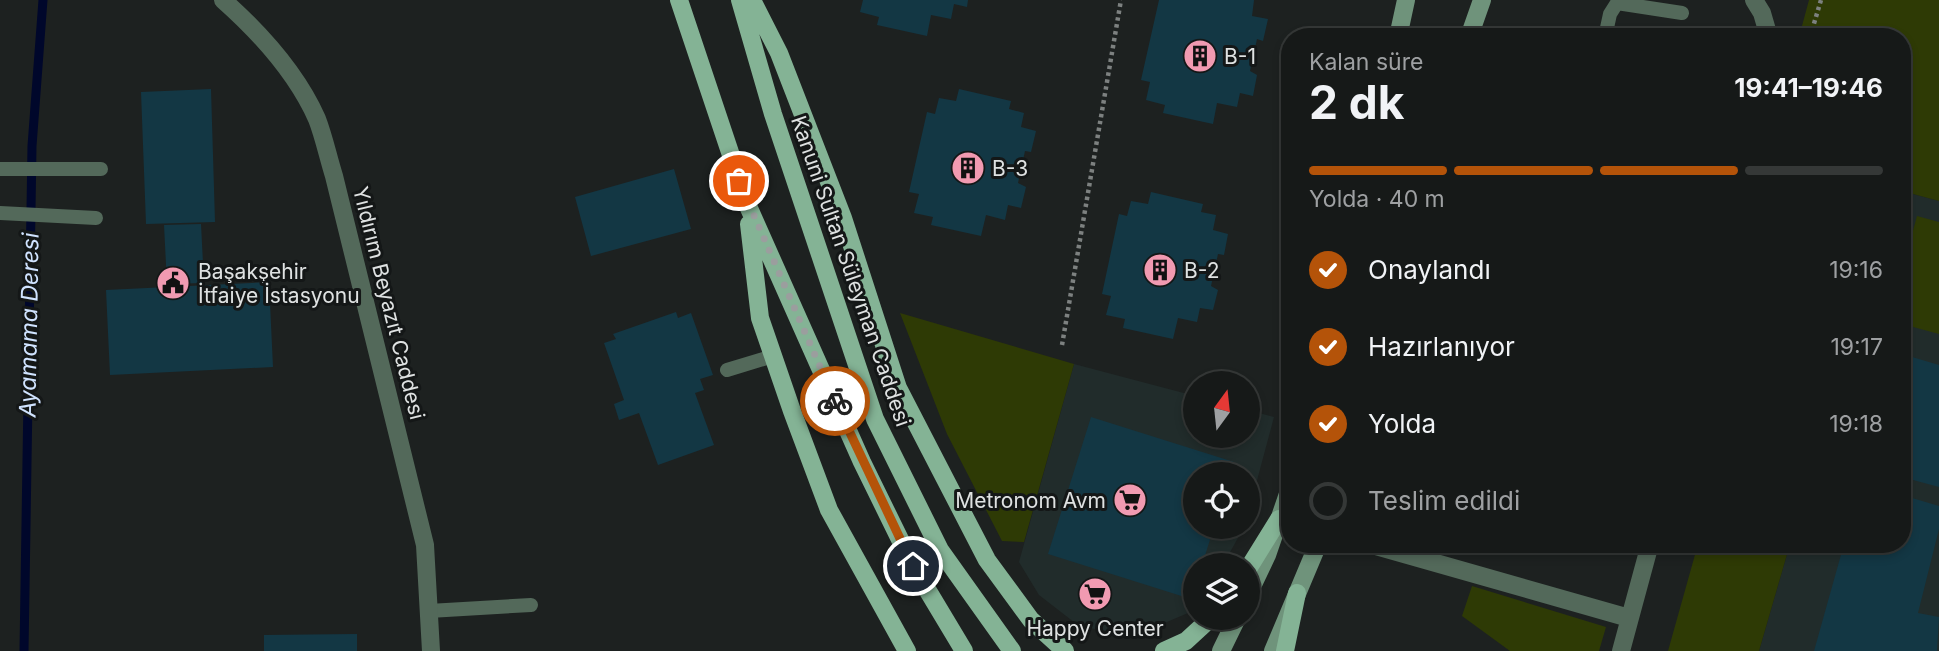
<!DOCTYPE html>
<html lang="tr">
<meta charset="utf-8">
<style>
:root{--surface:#161918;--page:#1f2221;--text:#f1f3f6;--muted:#9ea0a2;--line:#353837;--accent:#b45309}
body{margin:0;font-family:Inter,sans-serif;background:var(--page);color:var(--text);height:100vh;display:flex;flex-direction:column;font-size:26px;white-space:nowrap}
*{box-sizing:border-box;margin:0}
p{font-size:23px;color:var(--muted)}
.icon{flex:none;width:38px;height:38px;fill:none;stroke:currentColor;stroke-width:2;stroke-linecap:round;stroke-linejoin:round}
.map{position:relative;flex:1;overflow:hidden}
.sheet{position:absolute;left:1281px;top:28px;width:630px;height:525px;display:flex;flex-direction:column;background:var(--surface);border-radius:28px;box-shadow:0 4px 10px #0003,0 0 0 2px var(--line)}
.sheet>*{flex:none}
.needle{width:46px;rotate:15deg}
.fabs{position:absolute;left:1183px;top:371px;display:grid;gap:14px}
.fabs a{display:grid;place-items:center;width:77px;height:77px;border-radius:50%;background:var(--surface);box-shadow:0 4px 10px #0003,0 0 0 2px var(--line);font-size:35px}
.pin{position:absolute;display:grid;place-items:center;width:60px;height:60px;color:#fff;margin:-30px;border:4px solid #fff;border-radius:50%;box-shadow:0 2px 7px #0007}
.courier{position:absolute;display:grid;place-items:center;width:70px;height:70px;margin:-35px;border:5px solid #b45309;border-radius:50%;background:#fff;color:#222;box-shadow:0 2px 9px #0007}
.headline em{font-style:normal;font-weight:700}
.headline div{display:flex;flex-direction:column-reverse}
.headline{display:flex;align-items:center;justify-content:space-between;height:119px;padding:0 28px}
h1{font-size:46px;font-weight:700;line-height:52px}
.bar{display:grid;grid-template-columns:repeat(4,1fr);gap:10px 7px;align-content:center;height:84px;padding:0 28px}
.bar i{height:9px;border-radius:5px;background:var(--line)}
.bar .selected{background:var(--accent)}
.bar p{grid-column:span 4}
ol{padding:0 28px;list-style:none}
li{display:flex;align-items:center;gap:21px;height:77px}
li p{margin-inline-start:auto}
li .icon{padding:7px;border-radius:50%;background:var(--accent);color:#fff;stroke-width:4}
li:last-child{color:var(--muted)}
li i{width:38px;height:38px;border:4px solid var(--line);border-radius:50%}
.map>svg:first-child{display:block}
.built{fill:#212c2b}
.green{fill:#2e3a05}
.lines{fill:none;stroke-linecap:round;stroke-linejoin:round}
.stream{stroke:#00072b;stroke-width:9}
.building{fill:#133744}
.path{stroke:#7d8180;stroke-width:4.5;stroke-dasharray:3.5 3.5;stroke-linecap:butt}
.service{stroke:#53695a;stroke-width:14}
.minor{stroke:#53695a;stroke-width:18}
.tertiary{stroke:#53695a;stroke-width:18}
.secondary{stroke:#6f937b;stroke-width:18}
.primary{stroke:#84b395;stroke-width:18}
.done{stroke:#9b9e9e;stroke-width:7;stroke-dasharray:0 12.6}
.route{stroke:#b45309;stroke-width:9}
.labels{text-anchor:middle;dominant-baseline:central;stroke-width:6;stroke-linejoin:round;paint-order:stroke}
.poi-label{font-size:21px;fill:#dfe2e2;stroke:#141717;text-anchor:start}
.street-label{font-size:21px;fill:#dfe2e2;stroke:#141717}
.water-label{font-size:23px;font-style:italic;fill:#d0e3ff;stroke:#141717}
</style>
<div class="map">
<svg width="1939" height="651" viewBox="0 0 1939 651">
<rect width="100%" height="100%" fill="#1d2120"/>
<path class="built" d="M1902,191L1939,201V651H1759L1790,544H1902Z
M1074,364L1195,396V436H1248V410L1274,417L1248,514V474H1195V527H1244L1223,565H1195V610L1134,636L1079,626L1039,595L1019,562Z"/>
<path class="green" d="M1809,0H1939V201L1902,191V37H1799Z
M1917,216L1939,222V334L1902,324V271Z
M900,313L1074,364L1024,542L1002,541L947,434Z
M1698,544H1790L1759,651H1668Z
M1472,586L1606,627L1599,651H1510L1462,616Z"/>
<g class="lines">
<path class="stream" d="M24,651L32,146L43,0"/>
</g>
<path class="building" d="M863,0H968L967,7L954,4L951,19L931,15L927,36L877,25L879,17L860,12Z
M1159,0H1254L1252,16L1268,19L1263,41L1257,39L1250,71L1257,75L1253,96L1240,93L1237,107L1217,103L1213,124L1163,113L1165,105L1146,100L1150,82L1141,80Z
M211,89L215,222L146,224L141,92Z
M959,89L1011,101L1009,109L1024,113L1021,127L1036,131L1031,152L1025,151L1018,183L1026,187L1021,208L1008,205L1005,220L986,215L981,236L931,225L933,217L914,213L919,194L909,192L927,112L935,114L939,98L956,101Z
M674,169L691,229L591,256L575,197Z
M1151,192L1203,204L1201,212L1216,215L1213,230L1228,234L1224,255L1218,254L1211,286L1218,290L1213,310L1200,308L1197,322L1178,318L1173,339L1123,328L1125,319L1106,315L1111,296L1102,294L1119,214L1127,216L1131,201L1148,204Z
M201,224L204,283L167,284L164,225Z
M269,282L273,367L110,375L106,290Z
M676,312L678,318L691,313L713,375L700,379L704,390L695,393L714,445L658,465L639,413L619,420L614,404L624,400L604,343L616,339L613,334Z
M1902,354L1939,365V487L1902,477Z
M1091,417L1234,462L1230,474H1195V527H1214L1202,565H1195V585L1191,599L1048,554Z
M1902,495L1939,506V529L1918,613L1939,617L1937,651H1814L1844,544H1902Z
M357,634V651H264V635Z"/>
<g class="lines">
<path class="path" d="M1810,37L1821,0
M1062,345L1121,0"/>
<path class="service" d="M1605,37L1610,14L1617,3L1682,13
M0,169H101
M0,213L96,218
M727,370L773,356
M429,611L531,605"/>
<path class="minor" d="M1754,0L1762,13L1769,37
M1369,544L1629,618
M1621,651L1650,544"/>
<path class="tertiary" d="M223,0C259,32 297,74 317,119C324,137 328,157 334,176L425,545L431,651"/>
<path class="secondary" d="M1398,37L1406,0
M1469,37L1482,0
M1248,595L1267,555L1290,488
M1221,651L1237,618
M1273,651L1318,544"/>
<path class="primary" d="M679,0L748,206L862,462L913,566L964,651
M740,0L773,114L875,419L940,550L1012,651
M752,0L779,53L843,218L898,388L987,560L1031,620L1065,651
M749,224L760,318L792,411L829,510L907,651
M1248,569L1279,519
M1164,651L1186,641L1211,618
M1285,651L1297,593"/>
</g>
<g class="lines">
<path class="done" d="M739,181L835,401"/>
<path class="route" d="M835,401L913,566"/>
</g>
<defs>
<symbol id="building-disc" viewBox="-11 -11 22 22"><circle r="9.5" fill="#f19ab1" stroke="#141717"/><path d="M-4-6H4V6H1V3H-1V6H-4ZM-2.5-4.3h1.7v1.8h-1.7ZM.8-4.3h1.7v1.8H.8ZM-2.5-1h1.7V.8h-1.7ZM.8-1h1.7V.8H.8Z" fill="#111"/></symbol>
<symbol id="civic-disc" viewBox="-11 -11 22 22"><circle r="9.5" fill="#f19ab1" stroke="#141717"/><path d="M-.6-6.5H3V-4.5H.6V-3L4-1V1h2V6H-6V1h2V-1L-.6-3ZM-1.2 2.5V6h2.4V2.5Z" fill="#111"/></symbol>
<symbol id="supermarket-disc" viewBox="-11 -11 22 22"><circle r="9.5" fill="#f19ab1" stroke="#141717"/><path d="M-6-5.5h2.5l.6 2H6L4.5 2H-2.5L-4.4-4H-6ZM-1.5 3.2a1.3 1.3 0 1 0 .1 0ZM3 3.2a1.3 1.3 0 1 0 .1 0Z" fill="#111"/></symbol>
</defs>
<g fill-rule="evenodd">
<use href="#building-disc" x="1181" y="37" width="38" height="38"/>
<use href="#building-disc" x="949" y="149" width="38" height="38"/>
<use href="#building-disc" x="1141" y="251" width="38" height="38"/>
<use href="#civic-disc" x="154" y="264" width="38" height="38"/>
<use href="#supermarket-disc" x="1111" y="481" width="38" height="38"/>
<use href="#supermarket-disc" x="1076" y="575" width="38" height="38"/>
</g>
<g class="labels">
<g class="poi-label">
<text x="1224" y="56">B-1</text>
<text x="992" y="168">B-3</text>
<text x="1184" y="270">B-2</text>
<text x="198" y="271">Başakşehir<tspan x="198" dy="24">İtfaiye İstasyonu</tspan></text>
<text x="1106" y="500" text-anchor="end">Metronom Avm</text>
<text x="1095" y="628" text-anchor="middle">Happy Center</text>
</g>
<g class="street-label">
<text transform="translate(851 271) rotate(71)">Kanuni Sultan Süleyman Caddesi</text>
<text transform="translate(389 303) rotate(76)">Yıldırım Beyazıt Caddesi</text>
</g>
<g class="water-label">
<text transform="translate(29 325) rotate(-89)">Ayamama Deresi</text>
</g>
</g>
</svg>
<div class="fabs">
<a><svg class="needle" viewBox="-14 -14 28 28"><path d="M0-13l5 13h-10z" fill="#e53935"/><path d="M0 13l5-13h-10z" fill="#9ea0a2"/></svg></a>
<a><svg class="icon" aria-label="locate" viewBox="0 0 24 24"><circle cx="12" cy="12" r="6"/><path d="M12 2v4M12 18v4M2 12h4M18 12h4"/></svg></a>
<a><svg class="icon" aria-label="layers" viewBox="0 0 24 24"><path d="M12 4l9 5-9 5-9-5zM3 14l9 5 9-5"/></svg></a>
</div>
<div class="pin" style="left:739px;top:181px;background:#ea580c"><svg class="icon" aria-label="bag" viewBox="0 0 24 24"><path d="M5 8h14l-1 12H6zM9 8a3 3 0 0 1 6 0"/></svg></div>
<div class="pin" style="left:913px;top:566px;background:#1f2937"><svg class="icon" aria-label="home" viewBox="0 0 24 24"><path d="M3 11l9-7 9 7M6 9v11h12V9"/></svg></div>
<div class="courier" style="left:835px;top:401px"><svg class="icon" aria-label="bike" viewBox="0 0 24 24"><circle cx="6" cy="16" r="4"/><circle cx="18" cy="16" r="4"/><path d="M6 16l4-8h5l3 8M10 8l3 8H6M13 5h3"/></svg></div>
<section class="sheet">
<div class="headline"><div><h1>2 dk</h1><p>Kalan süre</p></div><em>19:41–19:46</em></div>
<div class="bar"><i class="selected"></i><i class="selected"></i><i class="selected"></i><i></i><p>Yolda · 40 m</p></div>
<ol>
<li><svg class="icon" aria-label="check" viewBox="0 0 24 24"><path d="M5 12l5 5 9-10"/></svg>Onaylandı<p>19:16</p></li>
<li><svg class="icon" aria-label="check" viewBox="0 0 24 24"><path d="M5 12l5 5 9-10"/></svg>Hazırlanıyor<p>19:17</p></li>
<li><svg class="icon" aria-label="check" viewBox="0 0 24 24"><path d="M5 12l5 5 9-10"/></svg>Yolda<p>19:18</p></li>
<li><i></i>Teslim edildi</li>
</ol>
</section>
</div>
